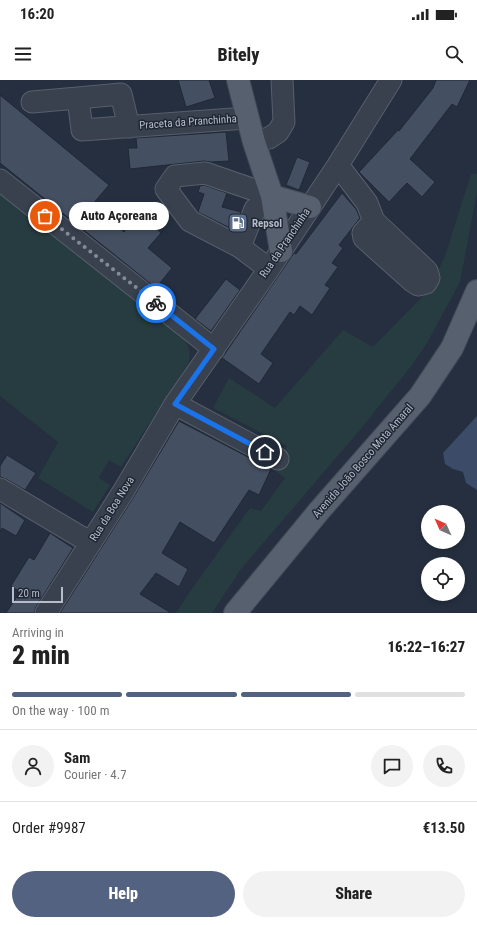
<!DOCTYPE html>
<meta charset="utf-8">
<style>
:root{--surface:#fff;--page:#f2f2f2;--text:#222;--muted:#767676;--line:#e0e0e0;--accent:#536281}
body{margin:0;font-family:"Roboto Condensed",sans-serif;background:var(--page);color:var(--text);height:100vh;display:flex;flex-direction:column;font-size:15px;white-space:nowrap}
*{box-sizing:border-box;margin:0}
p{font-size:13px;color:var(--muted)}
.icon{flex:none;width:22px;height:22px;fill:none;stroke:currentColor;stroke-width:2;stroke-linecap:round;stroke-linejoin:round}
.map{position:relative;height:533px;overflow:hidden}
.panel{display:flex;flex-direction:column;background:var(--surface);flex:1}
.panel>*{flex:none}
.needle{width:26px;rotate:315deg}
.fabs{position:absolute;left:421px;top:425px;display:grid;gap:8px}
.fabs a{display:grid;place-items:center;width:44px;height:44px;border-radius:50%;background:var(--surface);box-shadow:0 2px 6px #0003;font-size:20px}
.scale{position:absolute;left:12px;bottom:10px;width:51px;box-sizing:border-box;padding-left:4px;border:2px solid #b6bcc9;border-top:0;font-size:11px;line-height:14px;white-space:nowrap;color:#b6bcc9;-webkit-text-stroke:3px #1e2634;paint-order:stroke}
.pin{position:absolute;display:grid;place-items:center;width:34px;height:34px;color:#fff;margin:-17px;border:2px solid #fff;border-radius:50%;box-shadow:0 1px 4px #0007}
.courier{position:absolute;display:grid;place-items:center;width:40px;height:40px;margin:-20px;border:3px solid #1a73e8;border-radius:50%;background:#fff;color:#222;box-shadow:0 1px 5px #0007}
.bubble{position:absolute;height:28px;border-radius:14px;background:var(--surface);box-shadow:0 2px 6px #0003;font-size:13px;font-weight:800;line-height:28px;text-align:center}
.overview em{font-style:normal;font-weight:800}
.overview div{display:flex;flex-direction:column-reverse}
.overview{display:flex;align-items:center;justify-content:space-between;height:68px;padding:0 12px}
h1{font-size:26px;font-weight:800;line-height:30px}
.bar{display:grid;grid-template-columns:repeat(4,1fr);gap:6px 4px;align-content:center;height:48px;padding:0 12px}
.bar i{height:5px;border-radius:3px;background:var(--line)}
.bar .active{background:var(--accent)}
.bar p{grid-column:span 4}
.line{display:flex;align-items:center;gap:10px;padding:0 12px;border-top:1px solid var(--line)}
.line div{flex:1}
.round{display:grid;place-items:center;flex:none;width:42px;height:42px;border-radius:21px;background:var(--page)}
.button{display:flex;gap:8px;margin-top:auto;padding:8px 12px}
.button a{flex:1;height:46px;border-radius:24px;background:var(--accent);color:#fff;font-size:16px;font-weight:800;line-height:46px;text-align:center}
.button a+a{background:var(--page);color:var(--text)}
.status{display:flex;justify-content:space-between;align-items:center;height:28px;padding:0 20px;background:var(--surface);direction:ltr}
.status svg{height:11px;fill:currentColor}
header{display:flex;justify-content:space-between;align-items:center;height:52px;padding:0 12px;background:var(--surface);font-size:18px;font-weight:800}
.map>svg:first-child{display:block}
.green{fill:#273c40}
.water{fill:#3b4b68}
.building{fill:#444f61;stroke:#202836}
.lines{fill:none;stroke-linecap:round;stroke-linejoin:round}
.minor-casing{stroke:#575f6c;stroke-width:23}
.major-casing{stroke:#434a58;stroke-width:24}
.minor{stroke:#39414f;stroke-width:21}
.major{stroke:#57606f;stroke-width:22}
.done{stroke:#838b99;stroke-width:4;stroke-dasharray:0 7.2}
.route{stroke:#1a73e8;stroke-width:5}
.labels{text-anchor:middle;dominant-baseline:central;stroke-width:3;stroke-linejoin:round;paint-order:stroke}
.street-label{font-size:11px;fill:#b6bcc9;stroke:#1e2634}
.poi-label{font-size:11px;font-weight:bold;fill:#b6bcc9;stroke:#1e2634;text-anchor:start}
</style>
<div class="status"><b>16:20</b><svg viewBox="0 0 49 12"><path d="M0 12V9h3v3zM5 12V6h3v6zM10 12V3h3v9zM15 12V0h3v12zM26 1h20v11H26zM47 4h2v5h-2z"/></svg></div>
<header><svg class="icon" aria-label="menu" viewBox="0 0 24 24"><path d="M4 6h16M4 12h16M4 18h16"/></svg>Bitely<svg class="icon" aria-label="search" viewBox="0 0 24 24"><circle cx="10" cy="10" r="6"/><path d="M15 15l6 6"/></svg></header>
<div class="map">
<svg width="477" height="533" viewBox="0 0 477 533">
<rect width="100%" height="100%" fill="#252f3f"/>
<path class="green" d="M471,94H477V112L460,202L427,263L412,285L359,351L241,489L212,533H176L189,513L250,428L261,431L285,398L277,392L287,366L213,328L229,298L275,328L343,250L373,267L429,210L445,176Z
M0,113L181,256C189,265 192,272 188,284L121,387L109,380L99,398L110,405L93,432L38,398L58,362L0,316Z"/>
<path class="water" d="M477,336V410L466,403L463,392L453,389L445,384L443,373Z"/>
<path class="building" d="M178,0H209L215,18L186,27Z
M436,0H470L457,27L452,24L410,79L435,102L422,117L407,103L389,122L359,92L398,50L399,51L433,8Z
M0,15L109,105L92,125L108,139L124,152L139,134L161,153L148,168L172,188L156,208L0,83Z
M226,52L229,81L211,82L204,81L130,89L128,68H137L136,58Z
M297,77L310,82L299,110L286,105Z
M204,105L227,113L222,127L241,132L234,150L198,132L204,114L198,112L200,106Z
M342,113L356,129L360,138L339,165L343,168L332,183L338,187L325,205L330,208L312,235L300,226L294,235L290,232L261,274L273,283L259,304L222,278L294,173L296,174Z
M226,199L240,210L211,251L195,239Z
M179,341L271,389L259,415L249,410L214,463L180,442L162,473L188,489L179,507L156,493L140,514L171,533H60L133,418Z
M7,375L36,393L25,410L6,399L0,397V386Z
M0,423L25,440L16,456L2,448L0,452Z
M50,453L73,468L36,527L34,533H6L20,512L11,506L29,477L34,480Z"/>
<g class="lines">
<defs>
<path id="minor" d="M32,22L78,18
M129,47L121,14L78,18L82,50L247,38
M254,62L269,58L278,52L284,42L282,0
M338,85L367,123L374,141L427,191L429,198L426,203L418,205L412,201L364,158L363,153L374,141
M0,100L214,269
M240,167L255,129L272,116L205,93L175,96L166,109L190,141L240,167L269,189
M175,324L278,379
M0,409L91,463
M46,533L123,412L175,324L269,189L338,85L391,0"/>
<path id="major" d="M238,0L254,62L272,116L281,171
M272,116L310,127
M235,533L319,431L420,316L452,268L477,211"/>
</defs>
<use href="#minor" class="minor-casing"/>
<use href="#major" class="major-casing"/>
<use href="#minor" class="minor"/>
<use href="#major" class="major"/>
</g>
<g class="lines">
<path class="done" d="M45,136L156,223"/>
<path class="route" d="M156,223L214,269L175,324L265,372"/>
</g>
<defs>
<symbol id="fuel-square" viewBox="-11 -11 22 22"><rect x="-9" y="-9" width="18" height="18" rx="4" fill="#5c6f8a" stroke="#1e2634"/><path d="M-5.5-6h7V0h2V4h1.3V-2.5L3-4.5l.8-.8L6-3V5H2.5V1h-1V6h-7ZM-4.2-4.7v3.2H.2V-4.7Z" fill="#fff"/></symbol>
</defs>
<g fill-rule="evenodd">
<use href="#fuel-square" x="227" y="132" width="22" height="22"/>
</g>
<g class="labels">
<g class="street-label">
<text transform="translate(188 42) rotate(-4)">Praceta da Pranchinha</text>
<text transform="translate(285 163) rotate(-56)">Rua da Pranchinha</text>
<text transform="translate(363 381) rotate(-49)">Avenida João Bosco Mota Amaral</text>
<text transform="translate(112 429) rotate(-58)">Rua da Boa Nova</text>
</g>
<g class="poi-label">
<text x="252" y="143">Repsol</text>
</g>
</g>
</svg>
<div class="fabs">
<a><svg class="needle" viewBox="-14 -14 28 28"><path d="M0-13l5 13h-10z" fill="#e53935"/><path d="M0 13l5-13h-10z" fill="#767676"/></svg></a>
<a><svg class="icon" aria-label="locate" viewBox="0 0 24 24"><circle cx="12" cy="12" r="6"/><path d="M12 2v4M12 18v4M2 12h4M18 12h4"/></svg></a>
</div>
<div class="scale">20 m</div>
<div class="pin" style="left:45px;top:136px;background:#ea580c"><svg class="icon" aria-label="bag" viewBox="0 0 24 24"><path d="M5 8h14l-1 12H6zM9 8a3 3 0 0 1 6 0"/></svg></div>
<div class="pin" style="left:265px;top:372px;background:#1f2937"><svg class="icon" aria-label="home" viewBox="0 0 24 24"><path d="M3 11l9-7 9 7M6 9v11h12V9"/></svg></div>
<div class="courier" style="left:156px;top:223px"><svg class="icon" aria-label="bike" viewBox="0 0 24 24"><circle cx="6" cy="16" r="4"/><circle cx="18" cy="16" r="4"/><path d="M6 16l4-8h5l3 8M10 8l3 8H6M13 5h3"/></svg></div>
<div class="bubble" style="left:69px;top:122px;width:100px">Auto Açoreana</div>
</div>
<section class="panel">
<div class="overview"><div><h1>2 min</h1><p>Arriving in</p></div><em>16:22–16:27</em></div>
<div class="bar"><i class="active"></i><i class="active"></i><i class="active"></i><i></i><p>On the way · 100 m</p></div>
<div class="line" style="height:72px"><a class="round"><svg class="icon" aria-label="person" viewBox="0 0 24 24"><circle cx="12" cy="8" r="4"/><path d="M4 21q1-7 8-7t8 7"/></svg></a><div><b>Sam</b><p>Courier · 4.7</p></div><a class="round"><svg class="icon" aria-label="chat" viewBox="0 0 24 24"><path d="M4 5h16v11H9l-5 4z"/></svg></a><a class="round"><svg class="icon" aria-label="phone" viewBox="0 0 24 24"><path d="M5 4h4l2 5-3 2q2 4 5 5l2-3 5 2v4C11 20 4 13 5 4z"/></svg></a></div>
<div class="line" style="height:52px"><div>Order #9987</div><b>€13.50</b></div>
<div class="button"><a>Help</a><a>Share</a></div>
</section>
